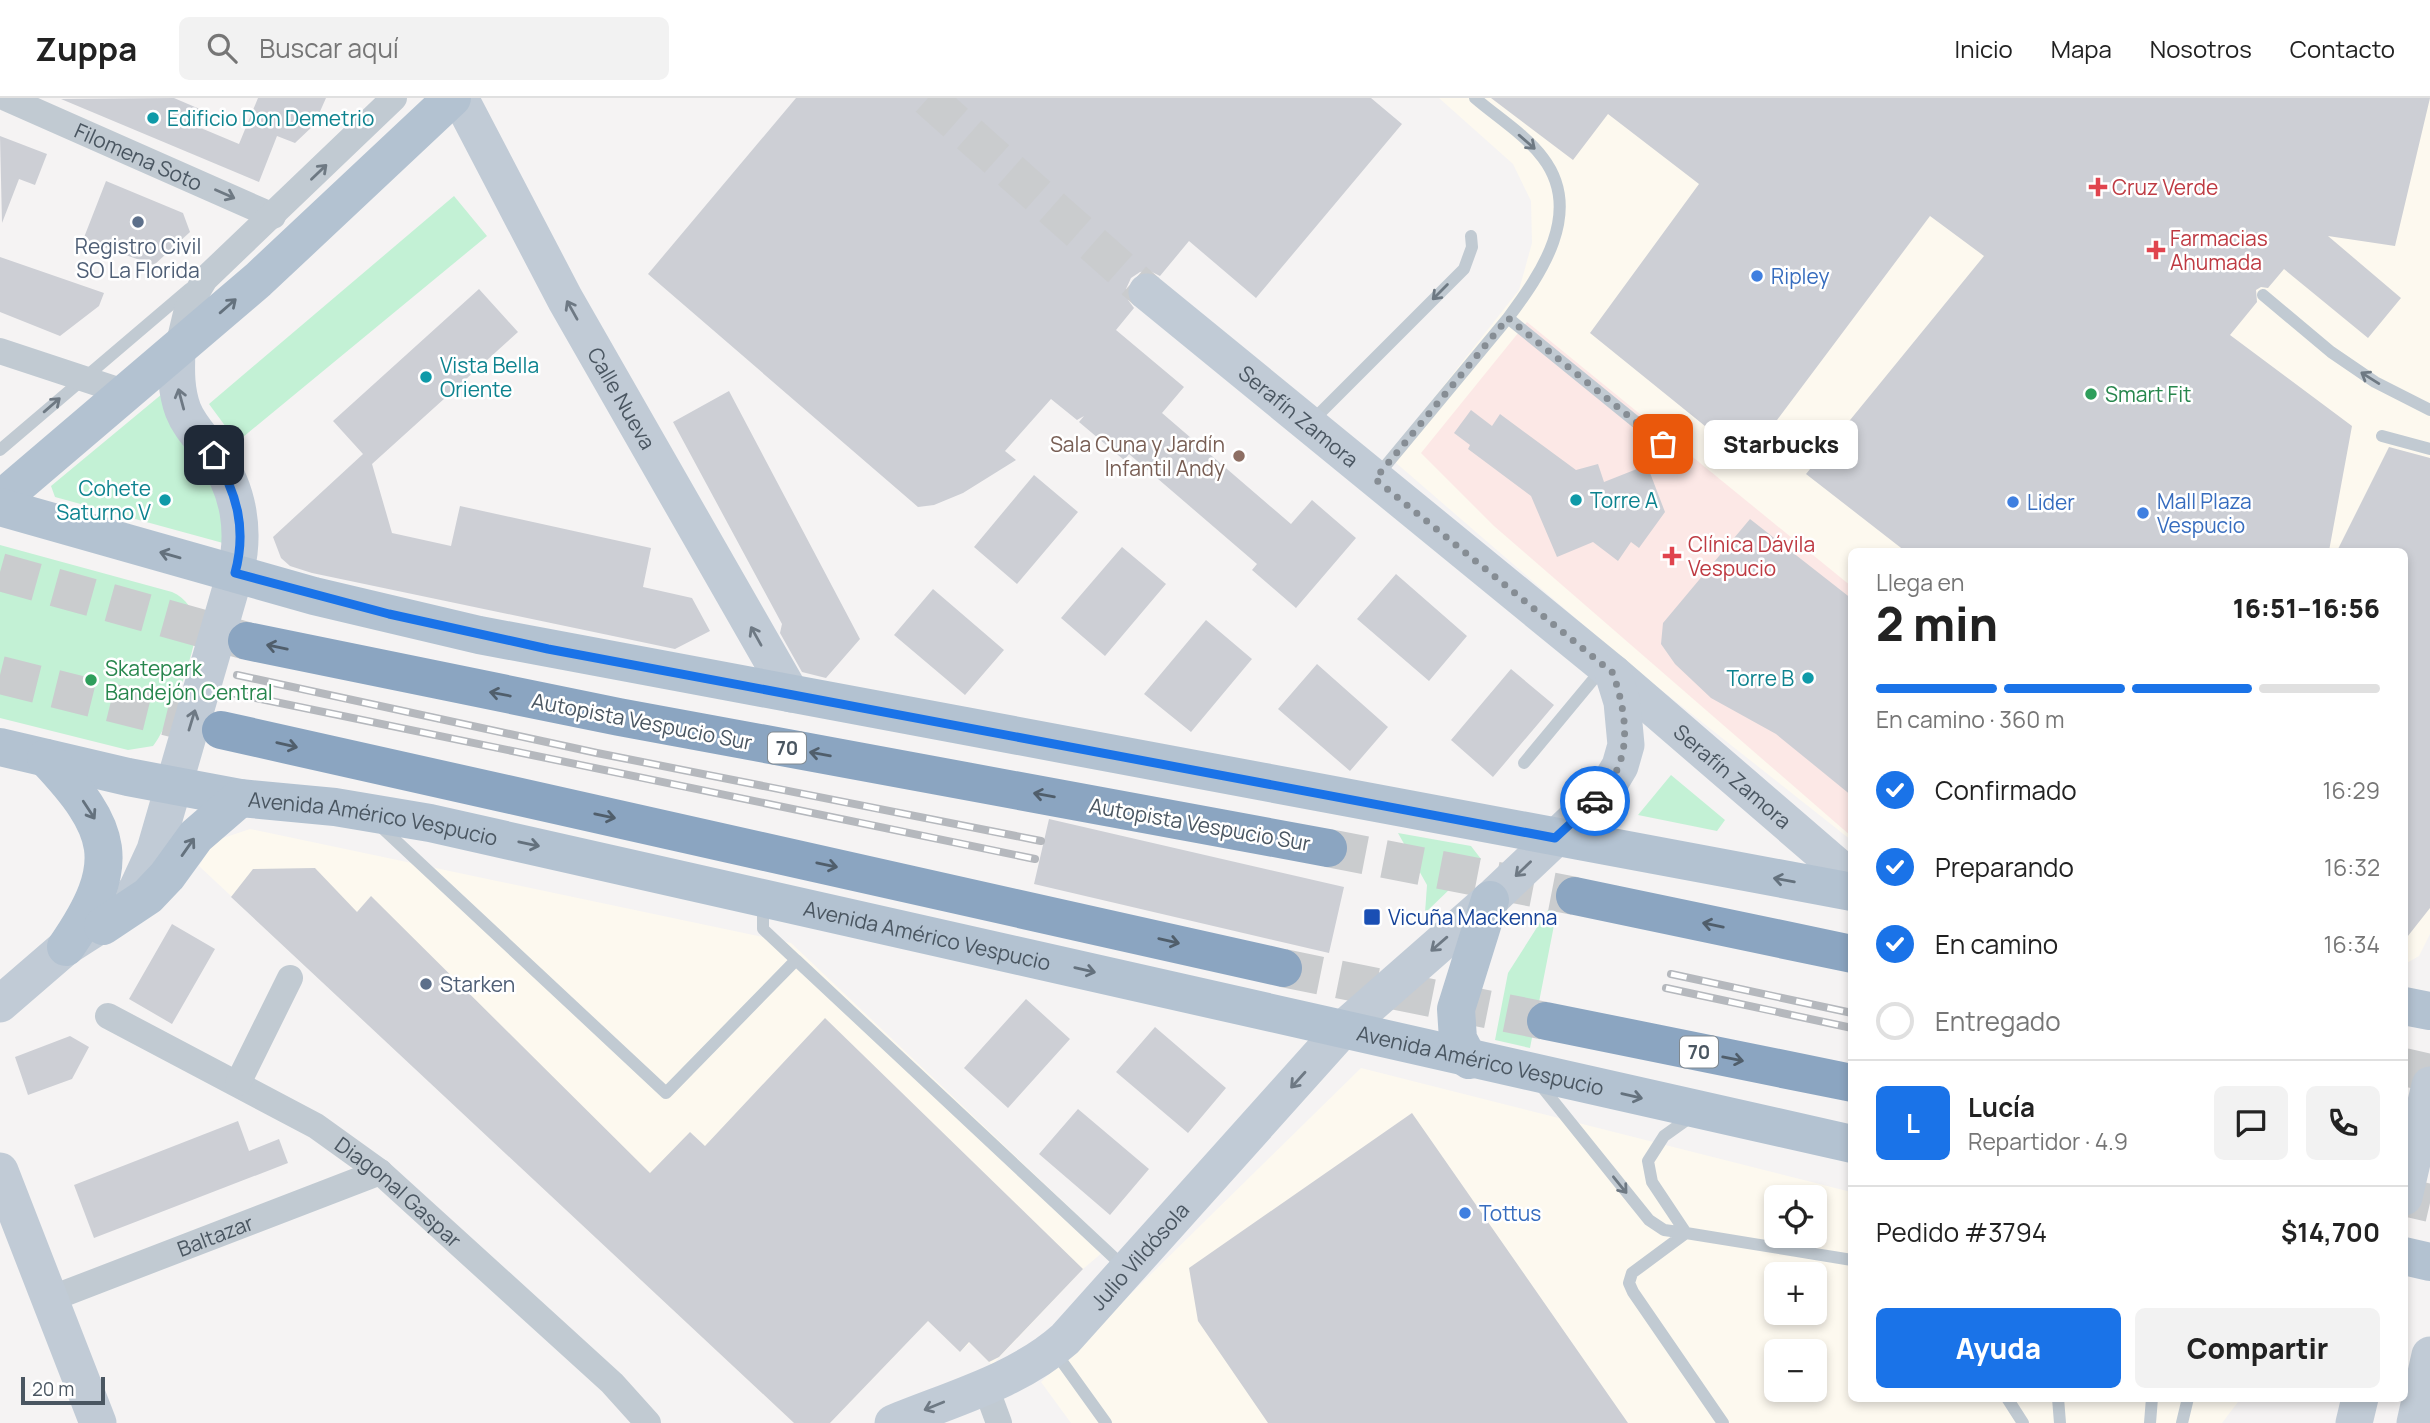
<!DOCTYPE html>
<html lang="es">
<meta charset="utf-8">
<style>
:root{--surface:#fff;--page:#f2f2f2;--text:#222;--muted:#767676;--line:#e0e0e0;--accent:#1a73e8}
body{margin:0;font-family:Manrope,sans-serif;background:var(--page);color:var(--text);height:100vh;display:flex;flex-direction:column;font-size:26px;white-space:nowrap}
*{box-sizing:border-box;margin:0}
p{font-size:23px;color:var(--muted)}
.icon{flex:none;width:38px;height:38px;fill:none;stroke:currentColor;stroke-width:2;stroke-linecap:round;stroke-linejoin:round}
.map{position:relative;flex:1;overflow:hidden}
.sheet{position:absolute;left:1848px;top:450px;width:560px;height:854px;display:flex;flex-direction:column;background:var(--surface);border-radius:10px;box-shadow:0 4px 10px #0003}
.sheet>*{flex:none}
.tools{position:absolute;left:1764px;top:1087px;display:grid;gap:14px}
.tools a{display:grid;place-items:center;width:63px;height:63px;border-radius:10px;background:var(--surface);box-shadow:0 4px 10px #0003;font-size:35px}
.scale{position:absolute;left:21px;bottom:18px;width:84px;box-sizing:border-box;padding-left:7px;border:4px solid #4a5661;border-top:0;font-size:19px;line-height:24px;white-space:nowrap;color:#4a5661;-webkit-text-stroke:5px #fff;paint-order:stroke}
.pin{position:absolute;display:grid;place-items:center;width:60px;height:60px;color:#fff;margin:-30px;border-radius:14px;box-shadow:0 4px 10px #0006}
.courier{position:absolute;display:grid;place-items:center;width:70px;height:70px;margin:-35px;border:5px solid #1a73e8;border-radius:50%;background:#fff;color:#222;box-shadow:0 2px 9px #0007}
.bubble{position:absolute;height:49px;border-radius:10px;background:var(--surface);box-shadow:0 4px 10px #0003;font-size:23px;font-weight:800;line-height:49px;text-align:center}
.overview em{font-style:normal;font-weight:800}
.overview div{display:flex;flex-direction:column-reverse}
.overview{display:flex;align-items:center;justify-content:space-between;height:119px;padding:0 28px}
h1{font-size:46px;font-weight:800;line-height:52px}
.bar{display:grid;grid-template-columns:repeat(4,1fr);gap:10px 7px;align-content:center;height:84px;padding:0 28px}
.bar i{height:9px;border-radius:5px;background:var(--line)}
.bar .active{background:var(--accent)}
.bar p{grid-column:span 4}
.line{display:flex;align-items:center;gap:18px;padding:0 28px;border-top:2px solid var(--line)}
.line div{flex:1}
.round{display:grid;place-items:center;flex:none;width:74px;height:74px;border-radius:10px;background:var(--page)}
ol{padding:0 28px;list-style:none}
li{display:flex;align-items:center;gap:21px;height:77px}
li p{margin-inline-start:auto}
li .icon{padding:7px;border-radius:50%;background:var(--accent);color:#fff;stroke-width:4}
li:last-child{color:var(--muted)}
li i{width:38px;height:38px;border:4px solid var(--line);border-radius:50%}
.primary-button{display:flex;gap:14px;margin-top:auto;padding:14px 28px}
.primary-button a{flex:1;height:80px;border-radius:10px;background:var(--accent);color:#fff;font-size:28px;font-weight:800;line-height:80px;text-align:center}
.primary-button a+a{background:var(--page);color:var(--text)}
header{display:flex;align-items:center;gap:42px;box-sizing:border-box;height:98px;padding:0 35px;background:var(--surface);border-bottom:2px solid var(--line)}
header strong{font-size:33px}
nav{display:flex;gap:38px;margin-inline-start:auto;font-size:24px}
.search{width:490px;height:63px;background:var(--page);display:flex;align-items:center;gap:18px;box-sizing:border-box;padding:0 24px;border-radius:10px;color:var(--muted);font-size:26px}
.map>svg:first-child{display:block}
.commercial{fill:#fdf9ef;fill-rule:evenodd}
.medical{fill:#fce8e6}
.green{fill:#c3f1d5}
.building{fill:#cdcfd5}
.lines{fill:none;stroke-linecap:round;stroke-linejoin:round}
.secondary-tunnel{stroke:#caccce;stroke-width:37;stroke-dasharray:37 18;stroke-linecap:butt}
.highway-tunnel{stroke:#caccce;stroke-width:38;stroke-dasharray:38 19;stroke-linecap:butt}
.lane{stroke:#c1cad2;stroke-width:12}
.street{stroke:#c1cad2;stroke-width:26}
.secondary{stroke:#c1cbd6;stroke-width:37}
.primary{stroke:#b3c2d1;stroke-width:38}
.highway{stroke:#8ba5c1;stroke-width:38}
.rail-casing{stroke:#b5b8bd;stroke-width:8}
.rail{stroke:#fff;stroke-width:5;stroke-dasharray:16;stroke-linecap:butt}
.oneway{stroke:#6e7983}
.oneway2{stroke:#64717d}
.oneway3{stroke:#6e7984}
.oneway4{stroke:#505e6b}
.done{stroke:#868d94;stroke-width:7;stroke-dasharray:0 12.6}
.route{stroke:#1a73e8;stroke-width:9}
.culture-dot{fill:#0f9aa8;stroke:#fff;stroke-width:2.5}
.health-dot{fill:#e0444e;stroke:#fff;stroke-width:2.5}
.service-dot{fill:#5c6f8a;stroke:#fff;stroke-width:2.5}
.shop-dot{fill:#3f7fe0;stroke:#fff;stroke-width:2.5}
.leisure-dot{fill:#2e9e5b;stroke:#fff;stroke-width:2.5}
.education-dot{fill:#8d6e63;stroke:#fff;stroke-width:2.5}
.transit-dot{fill:#1a4fb4;stroke:#fff;stroke-width:2.5}
.labels{text-anchor:middle;dominant-baseline:central;stroke-width:5;stroke-linejoin:round;paint-order:stroke}
.shield{fill:#fff;stroke:#808990;stroke-width:2}
.shield-label{font-size:19px;font-weight:bold;fill:#4a5661}
.culture-label{font-size:21px;fill:#0d838f;stroke:#fff;text-anchor:start}
.street-label{font-size:21px;fill:#4a5661;stroke:#fff}
.health-label{font-size:21px;fill:#be3a42;stroke:#fff;text-anchor:start}
.service-label{font-size:21px;fill:#4e5e75;stroke:#fff}
.shop-label{font-size:21px;fill:#366cbe;stroke:#fff;text-anchor:start}
.leisure-label{font-size:21px;fill:#27864d;stroke:#fff;text-anchor:start}
.education-label{font-size:21px;fill:#785e54;stroke:#fff;text-anchor:end}
.transit-label{font-size:21px;fill:#164399;stroke:#fff;text-anchor:start}
</style>
<header>
<strong>Zuppa</strong>
<div class="search"><svg class="icon" aria-label="search" viewBox="0 0 24 24"><circle cx="10" cy="10" r="6"/><path d="M15 15l6 6"/></svg>Buscar aquí</div>
<nav><a>Inicio</a><a>Mapa</a><a>Nosotros</a><a>Contacto</a></nav>
</header>
<div class="map">
<svg width="2430" height="1325" viewBox="0 0 2430 1325">
<rect width="100%" height="100%" fill="#f5f3f3"/>
<path class="commercial" d="M1439,0H2430V836L2419,858L2405,866L2404,453H1852L1851,742L1631,568L1388,358L1519,192L1532,145L1531,103L1513,66Z
M250,731L791,845L1110,1148L1083,1171L992,1267L970,1245L960,1254L928,1223L830,1325H794L199,768L208,753L220,741Z
M1361,970L1851,1094L1852,1300H2241L2222,1325H1071L1041,1284ZM1776,1099H1815V1138H1776ZM1776,1176H1815V1214H1776ZM1776,1253H1815V1292H1776Z"/>
<path class="medical" d="M1527,224L1851,488V738L1494,428L1421,355Z"/>
<path class="green" d="M454,98L487,138L237,344L209,306Z
M162,296L223,396V445L55,399L51,388Z
M0,447L172,494C186,500 195,513 196,528C198,548 167,633 153,648L128,652L0,620Z
M1671,677L1725,722L1717,733L1638,717Z
M1398,735L1471,748L1481,761L1425,815L1427,787Z
M1548,812H1557L1530,950L1495,942L1508,875Z"/>
<path class="building" d="M174,0L202,12L196,28L239,46L258,0H326L314,27L295,45L277,38L259,84L61,1Z
M796,0H1371L1402,26L1256,200L1189,143L1160,178L1150,173L1140,174L1131,180L1126,191L1128,202L1134,210L1116,232L1184,289L1162,315L1291,426L1312,402L1356,440L1296,510L1252,472L1257,466L1129,356L1124,362L1079,324L1084,318L1077,322L1051,301L1005,353L1016,362L963,395L934,407L918,409L648,176Z
M1491,0H2430L2395,148L2328,138L2401,200L2368,240L2284,171L2268,190L2261,189L2256,192L2257,204L2230,237L2352,328L2329,453H1905L1806,376L1984,158L1930,118L1747,362L1590,235L1699,86L1608,16L1573,62Z
M0,38L47,56L35,87L19,81L2,125Z
M106,83L183,115L190,134L154,167L83,142Z
M0,159L104,195L99,208L60,238L0,214Z
M479,191L518,234L372,366L392,435L451,448L460,408L651,450L643,489L692,500L710,533L675,551L312,475L290,468L281,460L273,439L363,356L333,323Z
M729,293L860,541L826,580L802,574L780,535L782,526L673,324Z
M1471,312L1492,328L1500,316L1576,372L1598,366L1604,384L1647,367L1665,414L1639,450L1631,444L1618,463L1593,444L1557,459L1531,398L1468,351L1470,347L1454,335Z
M2389,349L2430,360V810L2404,843V453H2337Z
M1034,377L1078,414L1017,486L974,449Z
M1750,421L1852,501V698L1776,636L1711,600L1675,566L1661,546L1663,525Z
M1122,449L1166,486L1105,558L1061,520Z
M1396,476L1467,538L1429,583L1357,521Z
M933,491L1004,552L965,597L894,537Z
M1206,522L1252,561L1191,634L1144,596Z
M1317,566L1388,629L1350,673L1278,611Z
M1511,571L1554,607L1493,679L1451,642Z
M1049,721L1344,789L1329,855L1034,786Z
M315,770L357,814L371,798L650,1075L690,1034L705,1048L825,920L1083,1171L999,1259L989,1264L969,1244L960,1254L928,1223L830,1325H794L231,799L253,771Z
M172,826L215,851L172,926L129,901Z
M1026,901L1070,941L1008,1010L964,970Z
M1155,929L1226,990L1188,1035L1116,974Z
M70,938L89,949L72,981L28,997L15,959Z
M1078,1011L1149,1071L1110,1117L1039,1056Z
M1412,1015L1628,1325H1268L1198,1223L1189,1170Z
M238,1023L249,1053L279,1041L288,1065L94,1140L74,1087Z"/>
<g class="lines">
<path class="secondary-tunnel" d="M928,0L1147,194"/>
<path class="highway-tunnel" d="M0,474L247,543
M0,577L221,632
M1328,750L1575,798
M1283,870L1546,923
M2404,969L2430,975
M2404,1099L2430,1105"/>
<path class="lane" d="M1475,0C1497,19 1526,37 1543,60C1584,114 1541,176 1508,220
M2263,197L2331,254L2375,284L2430,312
M1311,324L1464,171L1472,149L1471,138
M2382,338L2430,351
M0,352L189,191
M1377,378L1508,220L1663,346
M1524,665L1602,571
M378,726L666,995L796,862L763,831V805
M796,862L1125,1170
M1538,984L1649,1122L1664,1132L1686,1135
M1686,1135L1652,1084L1648,1063L1664,1038L1692,1018
M1055,1254L1106,1325
M2007,1300L2023,1325
M2058,1300L2060,1325
M1723,1325L1633,1194L1629,1185L1632,1175L1686,1135L1852,1162
M2150,1325L2152,1300
M2182,1325L2188,1300"/>
<g class="street">
<path id="s1" d="M6,0L273,118"/>
<path d="M0,253L127,295"/>
<path d="M177,253L187,211L205,181L394,0"/>
<path id="s2" d="M108,918L316,1028L380,1074L612,1285L648,1325"/>
<path d="M238,985L290,880"/>
<path id="s3" d="M50,1201L380,1074"/>
<path d="M985,1287L999,1325"/>
</g>
<g class="secondary">
<path id="s4" d="M460,0L565,201L791,596"/>
<path id="s5" d="M1147,194L1613,575L1852,781"/>
<path d="M0,906L66,849L116,817L137,791L155,752L235,476C246,434 239,392 214,357C204,342 190,330 183,312C176,293 176,274 177,253"/>
<path d="M0,1073L98,1325"/>
<path d="M2404,1099L2430,987"/>
<path id="s6" d="M893,1325C951,1301 1018,1283 1065,1241L1343,931L1490,802L1605,693L1620,668L1626,647L1622,604L1613,575"/>
<path d="M2354,1325L2360,1300"/>
<path d="M2415,1325L2430,1257"/>
</g>
<g class="primary">
<path d="M0,402L258,182L452,0"/>
<path d="M0,409L314,498L479,537L1852,794"/>
<path id="s7" d="M0,649L128,679L240,700L335,709L430,725L1852,1046"/>
<path d="M46,660C113,731 124,765 66,849"/>
<path d="M103,828L148,798L167,778L196,738L240,700"/>
<path d="M2404,908L2430,913"/>
<path d="M1469,962L1458,941L1456,911L1490,802"/>
<path d="M2404,1158L2430,1164"/>
</g>
<path class="highway" d="M247,543L619,619L1328,750
M221,632L1283,870
M1575,798L1852,856
M1546,923L1852,985"/>
<defs>
<path id="rail" d="M237,577L597,655L1041,743
M232,595L1035,761
M1671,876L1852,915
M1666,890L1852,930"/>
</defs>
<use href="#rail" class="rail-casing"/>
<use href="#rail" class="rail"/>
</g>
<defs><path id="oneway-shaft" d="M-6 0H5M1.5-3L5.5 0L1.5 3" fill="none" stroke-width="1.6" stroke-linecap="round" stroke-linejoin="round" transform="scale(1.75)"/></defs>
<g class="oneway">
<use href="#oneway-shaft" transform="translate(1527 44) rotate(41)"/>
<use href="#oneway-shaft" transform="translate(319 74) rotate(-44)"/>
<use href="#oneway-shaft" transform="translate(225 96) rotate(24)"/>
<use href="#oneway-shaft" transform="translate(1440 194) rotate(135)"/>
<use href="#oneway-shaft" transform="translate(2370 280) rotate(-148)"/>
<use href="#oneway-shaft" transform="translate(52 307) rotate(-41)"/>
<use href="#oneway-shaft" transform="translate(1620 1087) rotate(51)"/>
</g>
<g class="oneway2">
<use href="#oneway-shaft" transform="translate(228 208) rotate(-41)"/>
<use href="#oneway-shaft" transform="translate(170 457) rotate(-164)"/>
<use href="#oneway-shaft" transform="translate(89 712) rotate(57)"/>
<use href="#oneway-shaft" transform="translate(529 746) rotate(12)"/>
<use href="#oneway-shaft" transform="translate(188 749) rotate(-55)"/>
<use href="#oneway-shaft" transform="translate(1784 782) rotate(-170)"/>
<use href="#oneway-shaft" transform="translate(1085 872) rotate(13)"/>
<use href="#oneway-shaft" transform="translate(1632 998) rotate(13)"/>
</g>
<g class="oneway3">
<use href="#oneway-shaft" transform="translate(572 212) rotate(-119)"/>
<use href="#oneway-shaft" transform="translate(181 301) rotate(-105)"/>
<use href="#oneway-shaft" transform="translate(756 538) rotate(-119)"/>
<use href="#oneway-shaft" transform="translate(192 622) rotate(-73)"/>
<use href="#oneway-shaft" transform="translate(1523 771) rotate(136)"/>
<use href="#oneway-shaft" transform="translate(1439 846) rotate(139)"/>
<use href="#oneway-shaft" transform="translate(1298 982) rotate(132)"/>
<use href="#oneway-shaft" transform="translate(934 1308) rotate(158)"/>
</g>
<g class="oneway4">
<use href="#oneway-shaft" transform="translate(277 549) rotate(-168)"/>
<use href="#oneway-shaft" transform="translate(500 596) rotate(-169)"/>
<use href="#oneway-shaft" transform="translate(287 647) rotate(13)"/>
<use href="#oneway-shaft" transform="translate(820 656) rotate(-170)"/>
<use href="#oneway-shaft" transform="translate(1044 697) rotate(-170)"/>
<use href="#oneway-shaft" transform="translate(605 718) rotate(12)"/>
<use href="#oneway-shaft" transform="translate(827 767) rotate(12)"/>
<use href="#oneway-shaft" transform="translate(1713 827) rotate(-168)"/>
<use href="#oneway-shaft" transform="translate(1169 843) rotate(13)"/>
<use href="#oneway-shaft" transform="translate(1733 961) rotate(11)"/>
</g>
<g class="lines">
<path class="done" d="M1595,703C1633,665 1629,624 1613,575L1375,381L1508,220L1663,346"/>
<path class="route" d="M214,357C237,395 247,431 235,475L389,516L548,551L1555,740L1595,703"/>
</g>
<g class="culture-dot">
<circle cx="153" cy="20" r="7"/>
<circle cx="426" cy="279" r="7"/>
<circle cx="165" cy="402" r="7"/>
<circle cx="1576" cy="402" r="7"/>
<circle cx="1808" cy="580" r="7"/>
</g>
<g class="health-dot">
<path d="M2094.5 78.5h7v7h7v7h-7v7h-7v-7h-7v-7h7z"/>
<path d="M2152.5 141.5h7v7h7v7h-7v7h-7v-7h-7v-7h7z"/>
<path d="M1668.5 447.5h7v7h7v7h-7v7h-7v-7h-7v-7h7z"/>
</g>
<g class="service-dot">
<circle cx="138" cy="124" r="7"/>
<circle cx="426" cy="886" r="7"/>
</g>
<g class="shop-dot">
<circle cx="1757" cy="178" r="7"/>
<circle cx="2013" cy="404" r="7"/>
<circle cx="2143" cy="415" r="7"/>
<circle cx="1465" cy="1115" r="7"/>
</g>
<g class="leisure-dot">
<circle cx="2091" cy="296" r="7"/>
<circle cx="91" cy="582" r="7"/>
</g>
<circle class="education-dot" cx="1239" cy="358" r="7"/>
<rect class="transit-dot" x="1363" y="810" width="18" height="18" rx="3.5"/>
<g class="labels">
<g class="shield">
<rect x="768" y="634.5" width="38" height="31" rx="5"/>
<rect x="1680" y="938.5" width="38" height="31" rx="5"/>
</g>
<g class="shield-label">
<text x="787" y="650">70</text>
<text x="1699" y="954">70</text>
</g>
<g class="culture-label">
<text x="167" y="20">Edificio Don Demetrio</text>
<text x="440" y="267">Vista Bella<tspan x="440" dy="24">Oriente</tspan></text>
<text x="151" y="390" text-anchor="end">Cohete<tspan x="151" dy="24">Saturno V</tspan></text>
<text x="1590" y="402">Torre A</text>
<text x="1794" y="580" text-anchor="end">Torre B</text>
</g>
<g class="street-label">
<text stroke="none"><textPath href="#s1" startOffset="145">Filomena Soto</textPath></text>
<text stroke="none"><textPath href="#s4" startOffset="341">Calle Nueva</textPath></text>
<text stroke="none"><textPath href="#s5" startOffset="196">Serafín Zamora</textPath></text>
<text transform="translate(642 623) rotate(11)">Autopista Vespucio Sur</text>
<text stroke="none"><textPath href="#s5" startOffset="760">Serafín Zamora</textPath></text>
<text stroke="none"><textPath href="#s7" startOffset="380">Avenida Américo Vespucio</textPath></text>
<text transform="translate(1200 726) rotate(10)">Autopista Vespucio Sur</text>
<text stroke="none"><textPath href="#s7" startOffset="947">Avenida Américo Vespucio</textPath></text>
<text stroke="none"><textPath href="#s7" startOffset="1514">Avenida Américo Vespucio</textPath></text>
<text stroke="none"><textPath href="#s2" startOffset="341">Diagonal Gaspar</textPath></text>
<text stroke="none"><textPath href="#s3" startOffset="177">Baltazar</textPath></text>
<text stroke="none"><textPath href="#s6" startOffset="304">Julio Vildósola</textPath></text>
</g>
<g class="health-label">
<text x="2112" y="89">Cruz Verde</text>
<text x="2170" y="140">Farmacias<tspan x="2170" dy="24">Ahumada</tspan></text>
<text x="1688" y="446">Clínica Dávila<tspan x="1688" dy="24">Vespucio</tspan></text>
</g>
<g class="service-label">
<text x="138" y="148">Registro Civil<tspan x="138" dy="24">SO La Florida</tspan></text>
<text x="440" y="886" text-anchor="start">Starken</text>
</g>
<g class="shop-label">
<text x="1771" y="178">Ripley</text>
<text x="2157" y="403">Mall Plaza<tspan x="2157" dy="24">Vespucio</tspan></text>
<text x="2027" y="404">Lider</text>
<text x="1479" y="1115">Tottus</text>
</g>
<g class="leisure-label">
<text x="2105" y="296">Smart Fit</text>
<text x="105" y="570">Skatepark<tspan x="105" dy="24">Bandejón Central</tspan></text>
</g>
<g class="education-label">
<text x="1225" y="346">Sala Cuna y Jardín<tspan x="1225" dy="24">Infantil Andy</tspan></text>
</g>
<g class="transit-label">
<text x="1388" y="819">Vicuña Mackenna</text>
</g>
</g>
</svg>
<div class="tools">
<a><svg class="icon" aria-label="locate" viewBox="0 0 24 24"><circle cx="12" cy="12" r="6"/><path d="M12 2v4M12 18v4M2 12h4M18 12h4"/></svg></a>
<a>+</a>
<a>−</a>
</div>
<div class="scale">20 m</div>
<div class="pin" style="left:1663px;top:346px;background:#ea580c"><svg class="icon" aria-label="bag" viewBox="0 0 24 24"><path d="M5 8h14l-1 12H6zM9 8a3 3 0 0 1 6 0"/></svg></div>
<div class="pin" style="left:214px;top:357px;background:#1f2937"><svg class="icon" aria-label="home" viewBox="0 0 24 24"><path d="M3 11l9-7 9 7M6 9v11h12V9"/></svg></div>
<div class="courier" style="left:1595px;top:703px"><svg class="icon" aria-label="car" viewBox="0 0 24 24"><path d="M5 17H2v-5l4-1 3-4h7l3 4 3 1v5h-3M9 17h6M6 11h13"/><circle cx="7" cy="17" r="2"/><circle cx="17" cy="17" r="2"/></svg></div>
<div class="bubble" style="left:1704px;top:322px;width:154px">Starbucks</div>
<section class="sheet">
<div class="overview"><div><h1>2 min</h1><p>Llega en</p></div><em>16:51–16:56</em></div>
<div class="bar"><i class="active"></i><i class="active"></i><i class="active"></i><i></i><p>En camino · 360 m</p></div>
<ol>
<li><svg class="icon" aria-label="check" viewBox="0 0 24 24"><path d="M5 12l5 5 9-10"/></svg>Confirmado<p>16:29</p></li>
<li><svg class="icon" aria-label="check" viewBox="0 0 24 24"><path d="M5 12l5 5 9-10"/></svg>Preparando<p>16:32</p></li>
<li><svg class="icon" aria-label="check" viewBox="0 0 24 24"><path d="M5 12l5 5 9-10"/></svg>En camino<p>16:34</p></li>
<li><i></i>Entregado</li>
</ol>
<div class="line" style="height:126px"><b class="round" style="background:var(--accent);color:#fff">L</b><div><b>Lucía</b><p>Repartidor · 4.9</p></div><a class="round"><svg class="icon" aria-label="chat" viewBox="0 0 24 24"><path d="M4 5h16v11H9l-5 4z"/></svg></a><a class="round"><svg class="icon" aria-label="phone" viewBox="0 0 24 24"><path d="M5 4h4l2 5-3 2q2 4 5 5l2-3 5 2v4C11 20 4 13 5 4z"/></svg></a></div>
<div class="line" style="height:91px"><div>Pedido #3794</div><b>$14,700</b></div>
<div class="primary-button"><a>Ayuda</a><a>Compartir</a></div>
</section>
</div>
